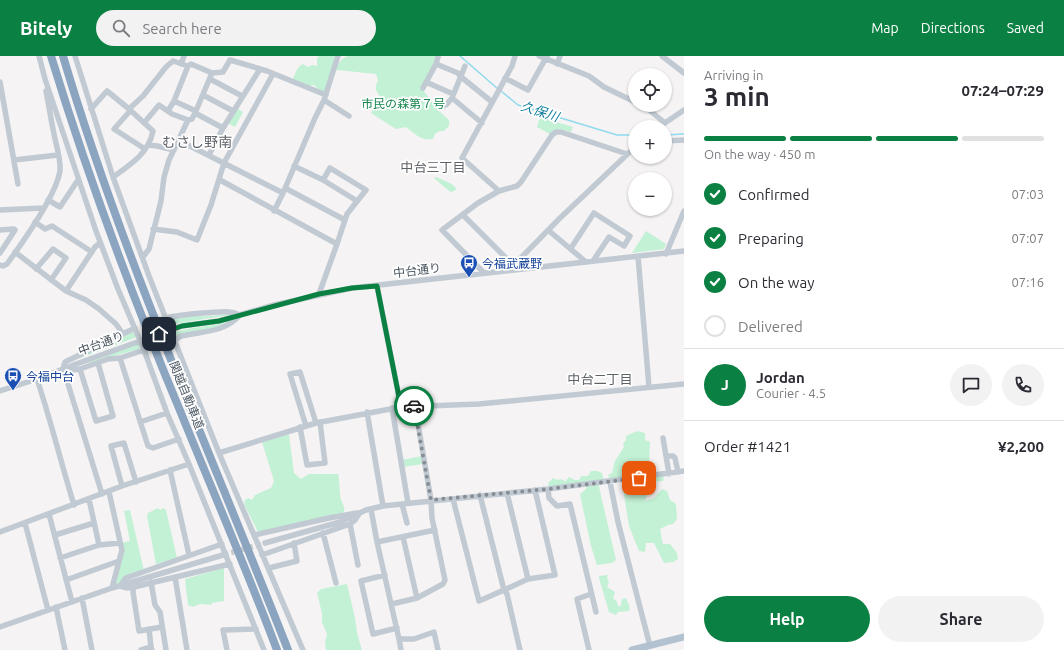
<!DOCTYPE html>
<meta charset="utf-8">
<style>
:root{--surface:#fff;--page:#f2f2f3;--text:#2b2b33;--muted:#7c7c81;--line:#e1e1e2;--accent:#0b8043}
body{margin:0;font-family:Ubuntu,"Noto Sans JP",sans-serif;background:var(--page);color:var(--text);height:100vh;display:flex;flex-direction:column;font-size:15px;white-space:nowrap}
*{box-sizing:border-box;margin:0}
p{font-size:13px;color:var(--muted)}
.icon{flex:none;width:22px;height:22px;fill:none;stroke:currentColor;stroke-width:2;stroke-linecap:round;stroke-linejoin:round}
.map{position:relative;flex:1;overflow:hidden}
.drawer{display:flex;flex-direction:column;background:var(--surface);width:380px}
.drawer>*{flex:none}
.fabs{position:absolute;left:628px;top:12px;display:grid;gap:8px}
.fabs a{display:grid;place-items:center;width:44px;height:44px;border-radius:50%;background:var(--surface);box-shadow:0 1px 3px #0004;font-size:20px}
.pin{position:absolute;display:grid;place-items:center;width:34px;height:34px;color:#fff;margin:-17px;border-radius:8px;box-shadow:0 2px 6px #0006}
.courier{position:absolute;display:grid;place-items:center;width:40px;height:40px;margin:-20px;border:3px solid #0b8043;border-radius:50%;background:#fff;color:#222;box-shadow:0 1px 5px #0007}
.headline em{font-style:normal;font-weight:700}
.headline div{display:flex;flex-direction:column-reverse}
.headline{display:flex;align-items:center;justify-content:space-between;height:68px;padding:0 20px}
h1{font-size:26px;font-weight:700;line-height:30px}
.bar{display:grid;grid-template-columns:repeat(4,1fr);gap:6px 4px;align-content:center;height:48px;padding:0 20px}
.bar i{height:5px;border-radius:3px;background:var(--line)}
.bar .current{background:var(--accent)}
.bar p{grid-column:span 4}
.line{display:flex;align-items:center;gap:10px;padding:0 20px;border-top:1px solid var(--line)}
.line div{flex:1}
.round{display:grid;place-items:center;flex:none;width:42px;height:42px;border-radius:21px;background:var(--page)}
ol{padding:0 20px;list-style:none}
li{display:flex;align-items:center;gap:12px;height:44px}
li p{margin-inline-start:auto}
li .icon{padding:4px;border-radius:50%;background:var(--accent);color:#fff;stroke-width:4}
li:last-child{color:var(--muted)}
li i{width:22px;height:22px;border:2px solid var(--line);border-radius:50%}
.primary-button{display:flex;gap:8px;margin-top:auto;padding:8px 20px}
.primary-button a{flex:1;height:46px;border-radius:24px;background:var(--accent);color:#fff;font-size:16px;font-weight:700;line-height:46px;text-align:center}
.primary-button a+a{background:var(--page);color:var(--text)}
header{display:flex;align-items:center;gap:24px;box-sizing:border-box;height:56px;padding:0 20px;background:var(--accent);color:#fff}
header strong{font-size:19px}
nav{display:flex;gap:22px;margin-inline-start:auto;font-size:14px}
.search{width:280px;height:36px;background:var(--page);display:flex;align-items:center;gap:10px;box-sizing:border-box;padding:0 14px;border-radius:22px;color:var(--muted);font-size:15px}
main{display:flex;flex:1;min-height:0}
.map>svg:first-child{display:block}
.green{fill:#c3f1d5}
.lines{fill:none;stroke-linecap:round;stroke-linejoin:round}
.stream{stroke:#90daee;stroke-width:1.5}
.minor-tunnel{stroke:#caccce;stroke-width:5.5;stroke-dasharray:5.5 3;stroke-linecap:butt}
.minor{stroke:#c1cad2;stroke-width:5.5}
.major{stroke:#b3c2d1;stroke-width:7}
.highway{stroke:#8ba5c1;stroke-width:8}
.done{stroke:#868d94;stroke-width:4;stroke-dasharray:0 7.2}
.route{stroke:#0b8043;stroke-width:5}
.labels{text-anchor:middle;dominant-baseline:central;stroke-width:3.5;stroke-linejoin:round;paint-order:stroke}
.park-label{font-size:12px;fill:#17864f;stroke:#fff}
.transit-label{font-size:12px;fill:#164399;stroke:#fff;text-anchor:start}
.street-label{font-size:12px;fill:#4a5661;stroke:#fff}
.water-label{font-size:13px;font-style:italic;fill:#0c7c9b;stroke:#fff}
.neighbourhood-label{font-size:13px;fill:#5f6368;stroke:#fff}
.quarter-label{font-size:14px;fill:#5f6368;stroke:#fff}
</style>
<header>
<strong>Bitely</strong>
<div class="search"><svg class="icon" aria-label="search" viewBox="0 0 24 24"><circle cx="10" cy="10" r="6"/><path d="M15 15l6 6"/></svg>Search here</div>
<nav><a>Map</a><a>Directions</a><a>Saved</a></nav>
</header>
<main>
<div class="map">
<svg width="684" height="594" viewBox="0 0 684 594">
<rect width="100%" height="100%" fill="#f5f3f3"/>
<path class="green" d="M319,0H335V2L326,33L323,36L320,35L314,29L309,30L293,23C295,17 298,10 303,8L308,11L312,9L317,10V2Z
M348,0H437L423,34L439,55L449,64V70L444,75C437,75 435,76 433,83C421,85 415,78 406,71L396,73L371,57L380,41L376,34V29L378,24L376,18L337,14L336,13C338,7 342,2 348,0Z
M237,52L243,56L235,71L228,67Z
M540,61L573,71L571,76L559,73L550,78L537,71Z
M436,121L452,128L457,133L452,136L449,135L434,122Z
M646,175L666,188L664,193L632,197Z
M231,257L232,258C212,263 191,264 171,269L170,267C178,257 196,261 208,260C215,260 223,258 231,257Z
M232,265L221,270L176,280L173,277C192,270 213,271 232,265Z
M132,276L135,277L137,281L75,304Z
M139,287L140,290L139,293L77,310Z
M637,375L645,377V384L650,386L649,409L652,415L651,421L655,422L658,419L661,418L664,421L663,425L648,426L649,432L645,445L654,442L662,433L667,435L670,444L676,448L677,463L673,468L668,469L660,473L663,488H670L677,497L678,503L673,506L664,507L654,487H646L645,496L639,495L629,470L622,426L620,423L611,425L608,419L612,417L615,405L624,391L623,388L626,384V380Z
M286,378L289,379L294,417L301,423L309,418H338C340,426 339,436 341,444C343,449 345,450 344,456L335,460L258,476L244,448L245,444L248,442L252,444L255,439L271,432L274,425L262,386Z
M422,400L423,408L403,411L402,404Z
M591,415H597L602,417L604,424L600,428L599,431L616,504L612,507L597,509L591,490L581,443L580,438L586,433V430L549,431L548,427L553,422L557,424L562,423L565,426L569,421L575,424H579L581,420H588Z
M158,452L160,454L163,452L166,454L177,502L156,508L147,460L148,457Z
M130,454L144,515L113,532L121,487L130,485L124,455Z
M224,512V545L212,547L211,549L200,548L193,551L188,549L185,523Z
M608,519L607,522L609,526L607,531L615,536L613,543L616,544L619,551L621,549L622,543L626,542C627,546 631,550 629,555L618,556L616,559L609,556L599,522V520Z
M347,528L355,562L357,577L362,594H326L325,586L327,578L322,566V557L317,537L321,533Z"/>
<g class="lines">
<path class="stream" d="M460,0L498,33
M501,35L518,49L617,79H635
M665,79L684,78"/>
<path class="minor-tunnel" d="M223,499L265,487"/>
<path class="minor" d="M39,0L45,23L96,175L118,233L144,294L167,357L189,408L264,594
M75,0L113,121L149,220L219,397L303,594
M338,0L324,44L349,60
M515,0L512,10L462,102L499,135L517,130L521,126L552,79L556,76H561L627,98
M539,0L589,20L604,31L635,46
M662,0L684,17
M438,1L436,8L458,17L460,20L492,46
M181,8L184,0
M557,8L560,0
M188,10L174,45L196,55
M465,10L452,42L482,67
M212,17L223,16L230,4L267,15L326,39
M505,22L528,34L547,0
M210,23L242,40
M0,26L18,128
M426,26L453,38
M423,32L436,8
M203,39L233,55
M641,49L648,53L665,67
M440,52L447,48L452,42
M91,53L107,35L129,53
M130,55L114,73L145,93
M168,55L174,45
M195,57L223,72L260,13
M144,67L159,49L172,58L188,64
M659,71L684,54
M178,84L283,137L274,155
M665,85L684,84
M149,89L157,90L174,94
M209,99L223,72
M14,104L58,99
M294,110L323,124
M113,121C130,109 149,97 153,75L129,53L143,40L166,11L173,5L188,10L191,8L212,17L195,57L192,63L188,64L169,104L164,121L161,145L149,193L143,201
M220,124L337,188L319,238
M285,132L345,164
M283,137L315,62L324,44
M48,144L60,151L78,124
M0,154L43,152
M463,159L510,206L514,209
M35,166L45,173L52,170L92,196
M153,173L177,176L197,184L211,149L224,107L273,18
M0,174L14,173L15,174L0,197
M548,174L586,206
M337,188L347,158L366,134L330,112L323,124L357,145
M571,192L594,157L630,180L624,190L609,181L593,205
M15,196L66,235L86,244L99,253L116,268L123,278
M666,198L684,155
M638,200L649,331
M0,209L3,210L7,208C23,186 56,140 60,115C61,103 56,89 54,78C51,64 49,50 46,35
M36,213L53,193L66,202L51,224
M514,214V209L559,163L635,91
M484,217L442,174L478,147L499,135
M377,230L401,351
M66,235L95,191L100,187
M166,262C178,259 190,258 203,257C216,257 227,253 240,259C224,277 203,275 181,280L175,284
M135,272L65,306L63,313L64,315L80,313L108,303L120,302L144,294
M120,302L148,390L153,392L179,383
M80,313L96,365L113,360L98,307
M64,315L102,438
M37,323C51,365 61,407 74,449
M0,335L37,323L76,308L182,270L219,265L274,249L352,232L684,195
M392,352L408,447
M367,356L383,450
M140,366L167,357
M306,370L290,318L300,316L316,367
M300,371L307,409L325,407L320,366
M663,382L669,418
M219,397L316,367L401,351L479,348L684,328
M666,400H673L675,402L678,416
M170,414L189,499
M610,426L618,466L650,590
M122,430L111,390L124,387L136,426
M548,433L549,442L557,450L570,448L596,556
M109,436L122,494L112,532
M507,437L528,523
M480,439L504,534L528,523L555,519L535,434
M453,443L479,545L504,534L507,538L520,594
M402,448L407,467
M371,453L377,486L399,583H414L434,576L438,594
M49,458L72,546
M25,467L48,554
M350,468L358,509
M0,476L122,430L189,408
M323,477L336,527
M55,479L94,467
M254,479L329,462L357,457
M403,481L417,542
M377,486L435,474
M265,487L340,466L366,454L383,450L548,433L684,415
M222,488L126,522L120,530L127,532L134,531L230,508
M99,489L120,487
M262,499L350,468L355,464L359,458
M60,502L99,489L89,443
M269,512L297,505L294,487
M385,519L361,525L373,578L397,572
M175,521L187,594
M66,524L119,505
M151,526L155,549L160,556L166,594
M134,531L133,536L139,575L162,571
M82,542L92,594
M392,548L417,542L443,528L445,524L432,462L431,444L415,350
M56,551L65,594
M0,571L112,532L223,499
M149,573L151,591
M399,583L401,594
M141,594L151,591L152,594
M227,594L223,574L256,573
M589,594L577,543L591,538"/>
<path class="major" d="M632,594L684,581"/>
<path class="highway" d="M51,0C88,121 132,240 181,357C213,436 247,514 277,594
M63,0C123,203 211,397 288,594"/>
</g>
<g class="lines">
<path class="done" d="M414,350L431,444L548,433L639,422"/>
<path class="route" d="M159,278L182,270L219,265L319,238L352,232L377,230L401,351L414,350"/>
</g>
<defs>
<symbol id="bus-pin" viewBox="-11 -11 22 30"><path d="M0 17L-7.5 6A9.5 9.5 0 1 1 7.5 6Z" fill="#1a4fb4" stroke="#fff"/><path d="M-5-6H5V4H4V6H2V4H-2V6H-4V4H-5ZM-3.5-4V0h7V-4ZM-3.5 1.2v1.5H-2V1.2ZM2 1.2v1.5H3.5V1.2Z" fill="#fff"/></symbol>
</defs>
<g fill-rule="evenodd">
<use href="#bus-pin" x="459" y="197" width="20" height="27"/>
<use href="#bus-pin" x="3" y="310" width="20" height="27"/>
</g>
<g class="labels">
<g class="park-label">
<text x="403" y="47">市民の森第７号</text>
</g>
<g class="transit-label">
<text x="482" y="207">今福武蔵野</text>
<text x="26" y="320">今福中台</text>
</g>
<g class="street-label">
<text transform="translate(417 214) rotate(-7)">中台通り</text>
<text transform="translate(101 287) rotate(-20)">中台通り</text>
<text transform="translate(187 339) rotate(68)">関越自動車道</text>
</g>
<g class="water-label">
<text transform="translate(540 55) rotate(18)">久保川</text>
</g>
<g class="neighbourhood-label">
<text x="433" y="111">中台三丁目</text>
<text x="600" y="323">中台二丁目</text>
</g>
<g class="quarter-label">
<text x="197" y="86">むさし野南</text>
</g>
</g>
</svg>
<div class="fabs">
<a><svg class="icon" aria-label="locate" viewBox="0 0 24 24"><circle cx="12" cy="12" r="6"/><path d="M12 2v4M12 18v4M2 12h4M18 12h4"/></svg></a>
<a>+</a>
<a>−</a>
</div>
<div class="pin" style="left:639px;top:422px;background:#ea580c"><svg class="icon" aria-label="bag" viewBox="0 0 24 24"><path d="M5 8h14l-1 12H6zM9 8a3 3 0 0 1 6 0"/></svg></div>
<div class="pin" style="left:159px;top:278px;background:#1f2937"><svg class="icon" aria-label="home" viewBox="0 0 24 24"><path d="M3 11l9-7 9 7M6 9v11h12V9"/></svg></div>
<div class="courier" style="left:414px;top:350px"><svg class="icon" aria-label="car" viewBox="0 0 24 24"><path d="M5 17H2v-5l4-1 3-4h7l3 4 3 1v5h-3M9 17h6M6 11h13"/><circle cx="7" cy="17" r="2"/><circle cx="17" cy="17" r="2"/></svg></div>
</div>
<section class="drawer">
<div class="headline"><div><h1>3 min</h1><p>Arriving in</p></div><em>07:24–07:29</em></div>
<div class="bar"><i class="current"></i><i class="current"></i><i class="current"></i><i></i><p>On the way · 450 m</p></div>
<ol>
<li><svg class="icon" aria-label="check" viewBox="0 0 24 24"><path d="M5 12l5 5 9-10"/></svg>Confirmed<p>07:03</p></li>
<li><svg class="icon" aria-label="check" viewBox="0 0 24 24"><path d="M5 12l5 5 9-10"/></svg>Preparing<p>07:07</p></li>
<li><svg class="icon" aria-label="check" viewBox="0 0 24 24"><path d="M5 12l5 5 9-10"/></svg>On the way<p>07:16</p></li>
<li><i></i>Delivered</li>
</ol>
<div class="line" style="height:72px"><b class="round" style="background:var(--accent);color:#fff">J</b><div><b>Jordan</b><p>Courier · 4.5</p></div><a class="round"><svg class="icon" aria-label="chat" viewBox="0 0 24 24"><path d="M4 5h16v11H9l-5 4z"/></svg></a><a class="round"><svg class="icon" aria-label="phone" viewBox="0 0 24 24"><path d="M5 4h4l2 5-3 2q2 4 5 5l2-3 5 2v4C11 20 4 13 5 4z"/></svg></a></div>
<div class="line" style="height:52px"><div>Order #1421</div><b>¥2,200</b></div>
<div class="primary-button"><a>Help</a><a>Share</a></div>
</section>
</main>
